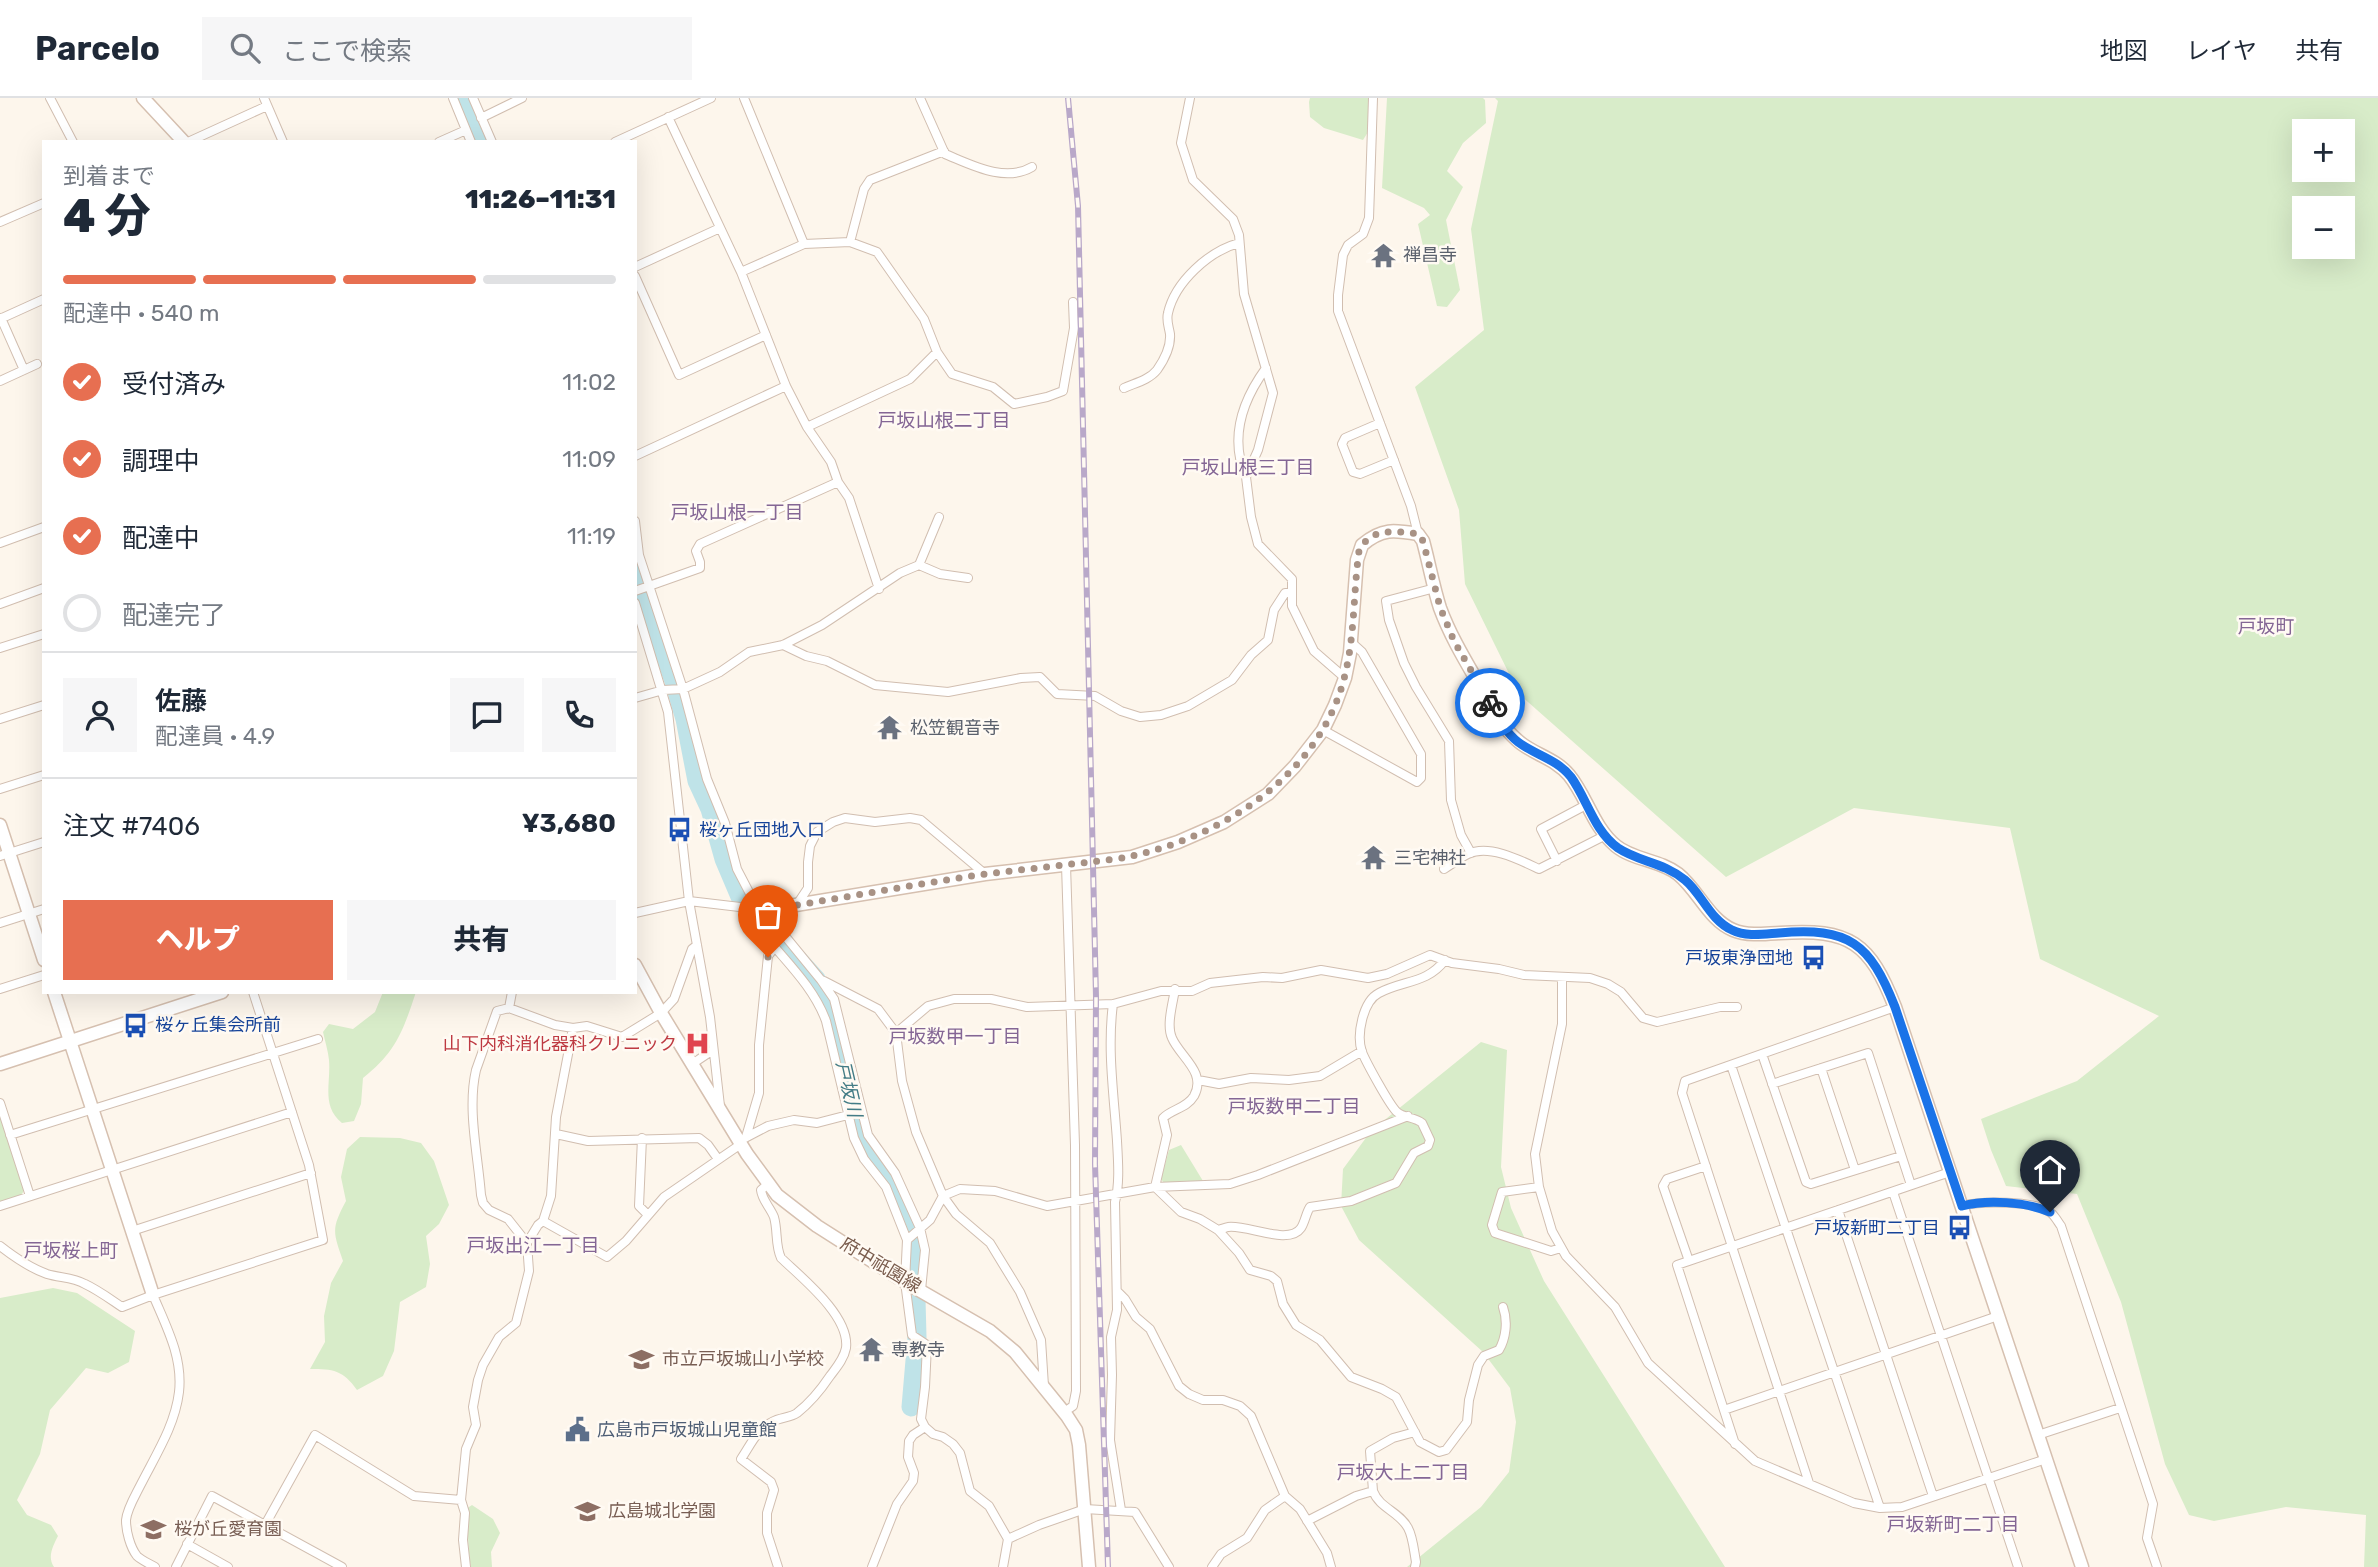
<!DOCTYPE html>
<html lang="ja">
<meta charset="utf-8">
<style>
:root{--surface:#fff;--page:#f6f6f7;--text:#1f2937;--muted:#747a83;--line:#e0e1e3;--accent:#e76f51}
body{margin:0;font-family:Rubik,"Noto Sans JP",sans-serif;background:var(--page);color:var(--text);height:100vh;display:flex;flex-direction:column;font-size:26px;white-space:nowrap}
*{box-sizing:border-box;margin:0}
p{font-size:23px;color:var(--muted)}
.icon{flex:none;width:38px;height:38px;fill:none;stroke:currentColor;stroke-width:2;stroke-linecap:round;stroke-linejoin:round}
.map{position:relative;flex:1;overflow:hidden}
.details{position:absolute;left:42px;top:42px;width:595px;height:854px;display:flex;flex-direction:column;background:var(--surface);border-radius:0px;box-shadow:0 7px 28px #0002}
.details>*{flex:none}
.fabs{position:absolute;left:2292px;top:21px;display:grid;gap:14px}
.fabs a{display:grid;place-items:center;width:63px;height:63px;border-radius:0px;background:var(--surface);box-shadow:0 7px 28px #0002;font-size:35px}
.pin{position:absolute;display:grid;place-items:center;width:60px;height:60px;color:#fff;margin:-72px -30px;border-radius:50% 50% 50% 0;rotate:-45deg;box-shadow:0 0 7px #0007}
.pin .icon{rotate:45deg}
.courier{position:absolute;display:grid;place-items:center;width:70px;height:70px;margin:-35px;border:5px solid #1a73e8;border-radius:50%;background:#fff;color:#222;box-shadow:0 2px 9px #0007}
.summary em{font-style:normal;font-weight:800}
.summary div{display:flex;flex-direction:column-reverse}
.summary{display:flex;align-items:center;justify-content:space-between;height:119px;padding:0 21px}
h1{font-size:46px;font-weight:800;line-height:52px}
.bar{display:grid;grid-template-columns:repeat(4,1fr);gap:10px 7px;align-content:center;height:84px;padding:0 21px}
.bar i{height:9px;border-radius:5px;background:var(--line)}
.bar .current{background:var(--accent)}
.bar p{grid-column:span 4}
.line{display:flex;align-items:center;gap:18px;padding:0 21px;border-top:2px solid var(--line)}
.line div{flex:1}
.round{display:grid;place-items:center;flex:none;width:74px;height:74px;border-radius:0px;background:var(--page)}
ol{padding:0 21px;list-style:none}
li{display:flex;align-items:center;gap:21px;height:77px}
li p{margin-inline-start:auto}
li .icon{padding:7px;border-radius:50%;background:var(--accent);color:#fff;stroke-width:4}
li:last-child{color:var(--muted)}
li i{width:38px;height:38px;border:4px solid var(--line);border-radius:50%}
.primary-button{display:flex;gap:14px;margin-top:auto;padding:14px 21px}
.primary-button a{flex:1;height:80px;border-radius:0px;background:var(--accent);color:#fff;font-size:28px;font-weight:800;line-height:80px;text-align:center}
.primary-button a+a{background:var(--page);color:var(--text)}
header{display:flex;align-items:center;gap:42px;box-sizing:border-box;height:98px;padding:0 35px;background:var(--surface);border-bottom:2px solid var(--line)}
header strong{font-size:33px}
nav{display:flex;gap:38px;margin-inline-start:auto;font-size:24px}
.search{width:490px;height:63px;background:var(--page);display:flex;align-items:center;gap:18px;box-sizing:border-box;padding:0 24px;border-radius:0px;color:var(--muted);font-size:26px}
.map>svg:first-child{display:block}
.green{fill:#d8ecc9;fill-rule:evenodd}
.lines{fill:none;stroke-linecap:round;stroke-linejoin:round}
.river{stroke:#bfe3e8;stroke-width:19}
.street-casing{stroke:#d1beb0;stroke-width:10}
.secondary-casing{stroke:#d6c0b0;stroke-width:15}
.street{stroke:#fff;stroke-width:8}
.secondary{stroke:#fff;stroke-width:12}
.rail-casing{stroke:#b9a8c9;stroke-width:6}
.rail{stroke:#fffaf3;stroke-width:3.5;stroke-dasharray:10;stroke-linecap:butt}
.done{stroke:#a89285;stroke-width:7;stroke-dasharray:0 12.6}
.route{stroke:#1a73e8;stroke-width:9}
.labels{text-anchor:middle;dominant-baseline:central;stroke-width:5;stroke-linejoin:round;paint-order:stroke}
.worship-label{font-size:18px;fill:#5b616d;stroke:#fffaf3;text-anchor:start}
.transit-label{font-size:18px;fill:#164399;stroke:#fffaf3;text-anchor:start}
.health-label{font-size:18px;fill:#be3a42;stroke:#fffaf3;text-anchor:end}
.street-label{font-size:18px;fill:#7a5c4d;stroke:#fffaf3}
.education-label{font-size:18px;fill:#785e54;stroke:#fffaf3;text-anchor:start}
.service-label{font-size:18px;fill:#4e5e75;stroke:#fffaf3;text-anchor:start}
.neighbourhood-label{font-size:19px;fill:#846695;stroke:#fffaf3}
.water-label{font-size:19px;font-style:italic;fill:#437c86;stroke:#fffaf3}
</style>
<header>
<strong>Parcelo</strong>
<div class="search"><svg class="icon" aria-label="search" viewBox="0 0 24 24"><circle cx="10" cy="10" r="6"/><path d="M15 15l6 6"/></svg>ここで検索</div>
<nav><a>地図</a><a>レイヤ</a><a>共有</a></nav>
</header>
<div class="map">
<svg width="2378" height="1469" viewBox="0 0 2378 1469">
<rect width="100%" height="100%" fill="#fdf6ec"/>
<path class="green" d="M1310,0H1369L1368,34L1363,42L1324,30L1310,19L1309,4Z
M1387,0H1483L1485,2L1486,25L1463,45L1447,73L1463,89L1446,122L1460,192L1447,209L1437,208L1418,126L1430,117L1424,110L1382,90Z
M1495,0H2378V1469H2364L2366,1417L2286,1409L2214,1423L2189,1417L2165,1366L2121,1204L2077,1096L2006,1088L1991,1052L1981,1021L2077,983L2159,918L2040,861L2010,730L1854,710L1726,779L1519,596L1465,486L1459,412L1415,289L1484,232L1471,131L1498,3ZM2305,33H2343V72H2305ZM2305,110H2343V149H2305Z
M383,894H416C403,933 396,954 363,980L361,1006L354,1023L342,1025C321,1008 331,986 329,962C328,953 325,943 323,934L329,926L353,931L375,914Z
M1481,944L1507,952L1501,1069L1511,1110L1544,1183L1725,1469H1407L1481,1409L1509,1374L1516,1324L1510,1290L1483,1254L1359,1142L1341,1108L1343,1071L1371,1033Z
M0,1018L24,1092L21,1098L0,1104Z
M360,1039L400,1040L421,1045L434,1063L449,1107L439,1126L426,1138L430,1166L426,1189L400,1204L394,1253L383,1278L357,1292C343,1272 333,1271 310,1271L325,1244L324,1218L331,1185L343,1163C333,1134 331,1131 346,1103L341,1079L347,1051Z
M1181,1047L1203,1083L1164,1085L1161,1081L1169,1052Z
M53,1190L77,1195L135,1233L129,1264L108,1275L86,1270L50,1312L40,1356L17,1402L27,1417L51,1427L58,1438C53,1448 47,1459 54,1469H0V1200Z
M472,1407L493,1421L500,1435L491,1454L492,1469H471C467,1449 469,1431 466,1411Z"/>
<g class="lines">
<path class="river" d="M465,0L483,44
M635,474L673,580L685,621L697,683L710,711L724,761L741,801
M760,824L797,860L816,881L830,909L860,1041L887,1079L899,1105L912,1135L914,1171
M911,1309L917,1239L916,1201"/>
<defs>
<path id="street" d="M50,0L73,44
M264,0L283,44
M453,0L471,44
M473,0L492,44
M744,0L804,146
M920,0L945,56C972,67 1005,85 1032,69
M1190,0L1181,45L1193,82L1233,121L1239,137L1244,196L1273,295L1258,352L1246,379L1251,419L1258,446L1292,481V508L1314,553L1345,580
M1373,0L1369,120L1363,136L1348,147L1343,157L1338,197V213L1411,408L1418,436
M668,19L741,174L786,288L807,329L831,364L838,384L849,400L879,491
M481,20L522,0
M188,44L267,8
M439,44L466,32
M615,44L711,0
M0,124L44,105
M850,144L864,91L870,82L944,53
M635,169L720,130
M741,174L804,146L850,144L877,154L924,221L937,254L952,276L993,289L1014,306L1047,299L1063,293L1074,230L1073,204
M635,178L679,277L766,237
M1,220L24,272
M0,221L44,201
M0,283L37,266
M1124,290C1135,285 1149,282 1157,272C1164,262 1171,249 1170,236C1169,229 1166,223 1168,215C1175,184 1209,153 1239,145
M1380,325L1345,340L1342,346L1353,374L1360,376L1394,362
M807,329L910,281L937,254
M635,358L786,288
M1246,379C1229,340 1242,303 1266,270
M635,423L639,457L683,591L707,681L725,725L737,771L749,794L821,882L834,901L868,1037L895,1075L920,1130L925,1152L921,1192
M0,445L44,429
M919,467L940,476L968,480
M1435,490L1386,503L1389,522L1404,565L1416,589L1449,643L1451,702L1461,737L1471,755
M635,493L700,470V464L696,453L700,446L838,384
M635,505L668,614L689,803L710,919L720,1008
M0,506L44,490
M783,547L806,558L827,563L875,587L948,594L1021,580L1040,579L1057,596L1095,598L1121,613L1140,619L1161,617L1188,608L1232,582L1251,557L1268,542L1274,512L1285,495H1292
M0,550L44,536
M635,600L663,592L683,591L720,574L749,554L783,547L822,527L900,475L919,467L939,419
M0,621L44,607
M1323,632L1417,684L1421,680V656L1362,554L1351,544
M0,691L44,677
M0,758L44,744
M1557,763L1541,731L1586,707
M1444,771C1452,766 1460,760 1468,756C1489,746 1520,762 1539,771L1606,737
M796,808L808,790V764L810,748L817,734L833,724L845,720L875,724L910,720L921,722L985,776
M745,810C769,850 810,879 826,923L854,1040L864,1061L886,1089L907,1142
M635,815L689,803L765,812
M0,825L44,811
M1562,879V926L1535,1056L1539,1089L1552,1133L1566,1158L1615,1209L1648,1265L1755,1363L1854,1405L1880,1410L1902,1409L2046,1361
M824,883L878,911L896,935L902,983L916,1034L943,1098L956,1116L990,1145L1020,1194L1041,1242L1044,1288
M0,891L44,877
M1113,906C1107,951 1114,998 1117,1043C1118,1062 1120,1085 1115,1104L1117,1212L1111,1239L1112,1277L1110,1342L1121,1412
M509,910L555,927L573,930L587,928L622,939L661,915L674,901L692,851L697,847
M896,935L928,908L954,901H991L1027,909L1113,906L1161,893H1192L1210,885L1263,879L1282,880L1321,872L1368,880L1387,876L1430,857L1452,865L1499,871L1524,877L1590,880L1608,886L1621,894L1643,920L1657,924L1720,909H1737
M1762,956L1806,1084L1811,1086L1901,1058
M692,966L713,952
M1731,967L1880,1410
M1821,970L1855,1072
M1198,982L1219,986L1251,980L1289,982L1320,978L1362,953
M1772,986L1868,955L1911,1087
M0,1005L30,1098
M556,1036L588,1043L699,1040L708,1047L718,1061
M10,1037L318,941
M746,1039L759,995V947L768,858L774,850
M642,1040L639,1108L648,1117
M745,1040L768,1028L794,1022L817,1025L848,1017
M768,1086L761,1092C762,1102 770,1109 774,1119C778,1133 775,1147 781,1160C802,1180 850,1218 846,1250C844,1261 836,1270 830,1278C820,1293 811,1304 797,1315C790,1320 780,1319 772,1324C757,1331 750,1348 741,1361L771,1384L774,1392L767,1415V1435L778,1469
M1155,1089L1181,1114L1200,1121L1218,1132L1239,1155L1250,1172L1271,1178L1277,1183L1283,1206L1296,1227L1320,1242L1351,1279L1382,1291L1396,1299L1420,1344L1439,1354L1446,1352L1467,1324L1469,1302L1478,1267L1484,1258L1499,1252C1506,1240 1508,1223 1503,1209
M1155,1089L1167,1037L1163,1020C1172,1011 1187,1010 1194,998C1207,974 1180,959 1172,940C1166,927 1173,905 1175,891
M1539,1089L1502,1094L1492,1127L1495,1135L1551,1153L1561,1150
M1893,1094L2018,1469
M0,1108L292,1014
M1962,1108C1980,1103 2036,1102 2051,1115C2055,1118 2058,1124 2061,1128L2153,1406L2147,1440L2157,1469
M1838,1112L1933,1398
M543,1123L607,1159L626,1143L664,1099L741,1046
M1218,1132C1219,1132 1227,1129 1228,1129C1246,1126 1289,1148 1301,1130C1305,1124 1306,1115 1310,1109L1351,1103L1396,1085L1414,1055L1428,1048L1430,1042L1422,1025C1415,1019 1404,1020 1397,1014C1390,1008 1366,964 1362,954C1356,937 1363,903 1379,895C1403,882 1427,886 1445,862
M132,1133L311,1075
M527,1145L538,1127L543,1123L551,1098L556,1019L573,930
M0,1148C14,1159 30,1170 47,1176C60,1180 73,1179 85,1186C98,1192 110,1201 122,1209L153,1197L323,1142L309,1067L253,894
M1689,1163L1663,1088L1667,1081L1706,1068
M1118,1194L1125,1201L1136,1219L1150,1231L1179,1288L1189,1296L1203,1302H1223L1240,1308L1251,1318L1285,1398L1300,1411L1327,1455L1331,1469
M153,1197C166,1228 183,1259 179,1294C175,1328 155,1358 140,1388C135,1398 127,1411 126,1422C126,1433 130,1449 137,1458C141,1462 150,1466 155,1469
M1724,1312L1998,1218
M1064,1314L1073,1308L1076,1293L1075,1047L1066,767
M2038,1337L2120,1310
M1735,1346L1677,1167L1950,1074
M1809,1385L1682,995L1685,983L1895,909
M1373,1393C1380,1411 1399,1413 1408,1430C1413,1439 1414,1453 1416,1464L1415,1469
M1307,1423L1356,1398L1373,1393L1370,1353L1393,1340L1415,1334
M265,1427L315,1337L414,1398L461,1402
M1008,1441L1039,1427L1085,1411L1135,1414L1169,1469
M187,1446L228,1469
M176,1469L212,1398L342,1469
M466,1469L463,1442L465,1415L461,1402L466,1351L476,1327L473,1309L478,1282L483,1267L499,1239L516,1225L529,1173L527,1145L508,1121L489,1112L483,1105L481,1097C478,1057 467,1011 476,972L497,913L509,910L512,894
M872,1469L897,1406L913,1383L914,1375L908,1359L909,1343L913,1337L925,1329
M1003,1469L1008,1441L989,1408L970,1393L960,1355L953,1346L943,1339L933,1336L925,1329L921,1321L925,1289L927,1247L912,1237L905,1184L907,1142L930,1122L943,1098L960,1091L995,1093L1047,1108L1155,1089L1230,1086L1258,1077L1408,1018
M1212,1469L1221,1456L1247,1440L1265,1412L1285,1398"/>
<path id="secondary" d="M143,0L184,44
M0,727L44,862
M765,812L985,776L1132,759L1178,744L1224,724L1268,696L1295,668L1323,632L1335,607L1345,580L1350,555L1357,462L1362,447C1382,430 1394,432 1418,436L1423,443C1429,465 1433,488 1440,510C1451,540 1468,567 1484,595C1493,612 1502,629 1517,642C1532,656 1555,660 1569,677C1587,699 1593,729 1616,748C1633,762 1660,762 1678,776C1698,792 1709,822 1733,832C1747,838 1765,836 1780,835C1850,830 1870,845 1895,909L2082,1469
M635,867L661,915L747,1056L777,1097L817,1128L905,1184L990,1233L1015,1254L1067,1318L1076,1332L1079,1347L1089,1469
M54,894L153,1197
M0,966L222,894"/>
</defs>
<use href="#street" class="street-casing"/>
<use href="#secondary" class="secondary-casing"/>
<use href="#street" class="street"/>
<use href="#secondary" class="secondary"/>
<defs>
<path id="rail" d="M1068,0L1078,108L1096,899L1095,1066L1108,1469"/>
</defs>
<use href="#rail" class="rail-casing"/>
<use href="#rail" class="rail"/>
</g>
<g class="lines">
<path class="done" d="M768,859L774,850L757,830L745,810L765,812C838,801 911,787 985,776C1020,772 1055,768 1090,764C1104,762 1119,761 1132,758C1217,739 1302,687 1336,605C1356,556 1352,504 1359,453C1370,429 1396,433 1418,436L1423,443L1440,509L1454,543L1490,605"/>
<path class="route" d="M1490,605C1498,619 1505,634 1518,644C1535,657 1557,661 1571,679C1587,701 1594,733 1618,750C1639,764 1663,764 1685,782C1702,796 1710,822 1732,832C1746,839 1764,836 1779,835C1849,829 1870,845 1895,909L1962,1108C1987,1101 2026,1104 2050,1114"/>
</g>
<defs>
<symbol id="temple-bare" viewBox="-9 -9 18 18"><path d="M0-6L5-2H3V0L6.5 2.5H4V6H1.5V3h-3V6H-4V2.5H-6.5L-3 0V-2H-5Z" fill="#6b7280" stroke="#fffaf3" stroke-width="2.5" paint-order="stroke"/></symbol>
<symbol id="bus-bare" viewBox="-9 -9 18 18"><path d="M-5-6H5V4H4V6H2V4H-2V6H-4V4H-5ZM-3.5-4V0h7V-4ZM-3.5 1.2v1.5H-2V1.2ZM2 1.2v1.5H3.5V1.2Z" fill="#1a4fb4" stroke="#fffaf3" stroke-width="2.5" paint-order="stroke"/></symbol>
<symbol id="hospital-bare" viewBox="-9 -9 18 18"><path d="M-5-5h3v3.5h4V-5h3V5h-3V1.5h-4V5h-3Z" fill="#e0444e" stroke="#fffaf3" stroke-width="2.5" paint-order="stroke"/></symbol>
<symbol id="school-bare" viewBox="-9 -9 18 18"><path d="M0-5L7-2L0 1L-7-2ZM-4 1L0 2.5L4 1V4Q0 6-4 4Z" fill="#8d6e63" stroke="#fffaf3" stroke-width="2.5" paint-order="stroke"/></symbol>
<symbol id="civic-bare" viewBox="-9 -9 18 18"><path d="M-.6-6.5H3V-4.5H.6V-3L4-1V1h2V6H-6V1h2V-1L-.6-3ZM-1.2 2.5V6h2.4V2.5Z" fill="#5c6f8a" stroke="#fffaf3" stroke-width="2.5" paint-order="stroke"/></symbol>
</defs>
<g fill-rule="evenodd">
<use href="#temple-bare" x="1366" y="140" width="35" height="35"/>
<use href="#temple-bare" x="872" y="612" width="35" height="35"/>
<use href="#bus-bare" x="662" y="714" width="35" height="35"/>
<use href="#temple-bare" x="1356" y="742" width="35" height="35"/>
<use href="#bus-bare" x="1796" y="842" width="35" height="35"/>
<use href="#bus-bare" x="118" y="910" width="35" height="35"/>
<use href="#hospital-bare" x="680" y="928" width="35" height="35"/>
<use href="#bus-bare" x="1942" y="1112" width="35" height="35"/>
<use href="#temple-bare" x="854" y="1234" width="35" height="35"/>
<use href="#school-bare" x="624" y="1244" width="35" height="35"/>
<use href="#civic-bare" x="560" y="1314" width="35" height="35"/>
<use href="#school-bare" x="570" y="1396" width="35" height="35"/>
<use href="#school-bare" x="136" y="1414" width="35" height="35"/>
</g>
<g class="labels">
<g class="worship-label">
<text x="1403" y="157">禅昌寺</text>
<text x="910" y="630">松笠観音寺</text>
<text x="1394" y="760">三宅神社</text>
<text x="891" y="1252">専教寺</text>
</g>
<g class="transit-label">
<text x="699" y="732">桜ヶ丘団地入口</text>
<text x="1793" y="860" text-anchor="end">戸坂東浄団地</text>
<text x="155" y="927">桜ヶ丘集会所前</text>
<text x="1940" y="1130" text-anchor="end">戸坂新町二丁目</text>
</g>
<g class="health-label">
<text x="677" y="946">山下内科消化器科クリニック</text>
</g>
<g class="street-label">
<text transform="translate(881 1167) rotate(31)">府中祇園線</text>
</g>
<g class="education-label">
<text x="662" y="1261">市立戸坂城山小学校</text>
<text x="608" y="1413">広島城北学園</text>
<text x="174" y="1431">桜が丘愛育園</text>
</g>
<g class="service-label">
<text x="597" y="1332">広島市戸坂城山児童館</text>
</g>
<g class="neighbourhood-label">
<text x="944" y="322">戸坂山根二丁目</text>
<text x="1248" y="369">戸坂山根三丁目</text>
<text x="737" y="414">戸坂山根一丁目</text>
<text x="2266" y="528">戸坂町</text>
<text x="955" y="938">戸坂数甲一丁目</text>
<text x="1294" y="1008">戸坂数甲二丁目</text>
<text x="533" y="1147">戸坂出江一丁目</text>
<text x="71" y="1152">戸坂桜上町</text>
<text x="1403" y="1374">戸坂大上二丁目</text>
<text x="1953" y="1426">戸坂新町二丁目</text>
</g>
<g class="water-label">
<text transform="translate(849 991) rotate(77)">戸坂川</text>
</g>
</g>
</svg>
<div class="fabs">
<a>+</a>
<a>−</a>
</div>
<div class="pin" style="left:768px;top:859px;background:#ea580c"><svg class="icon" aria-label="bag" viewBox="0 0 24 24"><path d="M5 8h14l-1 12H6zM9 8a3 3 0 0 1 6 0"/></svg></div>
<div class="pin" style="left:2050px;top:1114px;background:#1f2937"><svg class="icon" aria-label="home" viewBox="0 0 24 24"><path d="M3 11l9-7 9 7M6 9v11h12V9"/></svg></div>
<div class="courier" style="left:1490px;top:605px"><svg class="icon" aria-label="bike" viewBox="0 0 24 24"><circle cx="6" cy="16" r="4"/><circle cx="18" cy="16" r="4"/><path d="M6 16l4-8h5l3 8M10 8l3 8H6M13 5h3"/></svg></div>
<section class="details">
<div class="summary"><div><h1>4 分</h1><p>到着まで</p></div><em>11:26–11:31</em></div>
<div class="bar"><i class="current"></i><i class="current"></i><i class="current"></i><i></i><p>配達中 · 540 m</p></div>
<ol>
<li><svg class="icon" aria-label="check" viewBox="0 0 24 24"><path d="M5 12l5 5 9-10"/></svg>受付済み<p>11:02</p></li>
<li><svg class="icon" aria-label="check" viewBox="0 0 24 24"><path d="M5 12l5 5 9-10"/></svg>調理中<p>11:09</p></li>
<li><svg class="icon" aria-label="check" viewBox="0 0 24 24"><path d="M5 12l5 5 9-10"/></svg>配達中<p>11:19</p></li>
<li><i></i>配達完了</li>
</ol>
<div class="line" style="height:126px"><a class="round"><svg class="icon" aria-label="person" viewBox="0 0 24 24"><circle cx="12" cy="8" r="4"/><path d="M4 21q1-7 8-7t8 7"/></svg></a><div><b>佐藤</b><p>配達員 · 4.9</p></div><a class="round"><svg class="icon" aria-label="chat" viewBox="0 0 24 24"><path d="M4 5h16v11H9l-5 4z"/></svg></a><a class="round"><svg class="icon" aria-label="phone" viewBox="0 0 24 24"><path d="M5 4h4l2 5-3 2q2 4 5 5l2-3 5 2v4C11 20 4 13 5 4z"/></svg></a></div>
<div class="line" style="height:91px"><div>注文 #7406</div><b>¥3,680</b></div>
<div class="primary-button"><a>ヘルプ</a><a>共有</a></div>
</section>
</div>
